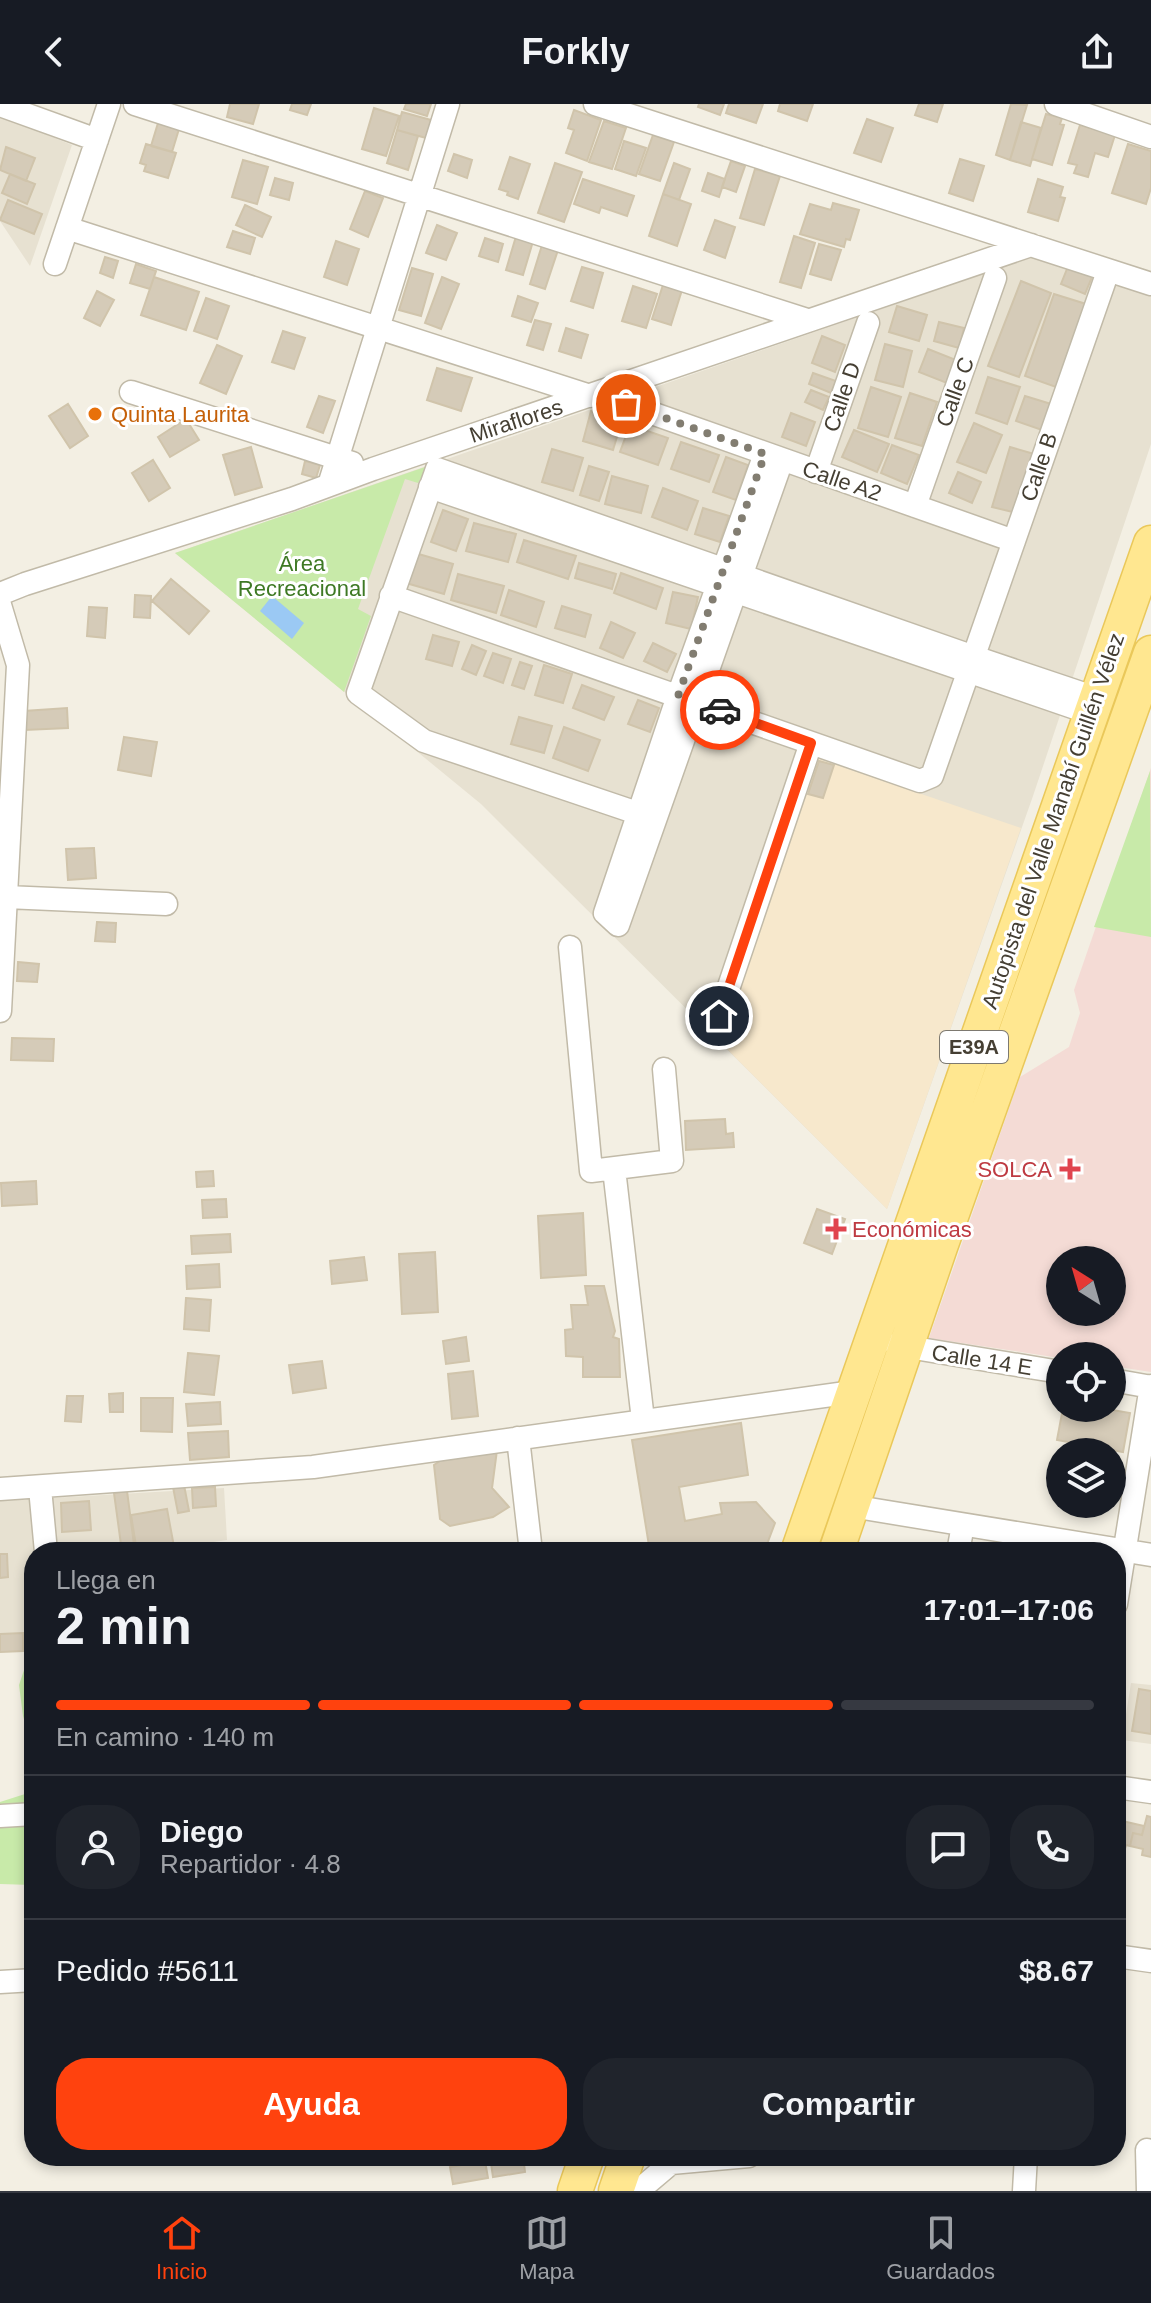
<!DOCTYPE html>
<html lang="es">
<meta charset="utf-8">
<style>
:root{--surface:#171b24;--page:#20242c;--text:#f1f3f6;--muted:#9ea1a6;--line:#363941;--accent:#ff420e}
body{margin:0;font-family:Arial,sans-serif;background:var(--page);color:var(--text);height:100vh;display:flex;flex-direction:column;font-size:30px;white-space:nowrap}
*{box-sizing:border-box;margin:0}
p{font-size:26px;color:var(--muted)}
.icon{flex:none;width:44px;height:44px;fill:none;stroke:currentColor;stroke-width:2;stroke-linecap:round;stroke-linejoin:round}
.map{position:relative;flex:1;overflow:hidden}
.drawer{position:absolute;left:24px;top:1438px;width:1102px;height:624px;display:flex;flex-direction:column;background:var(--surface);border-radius:32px;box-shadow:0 4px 12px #0003}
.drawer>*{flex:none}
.needle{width:52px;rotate:323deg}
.controls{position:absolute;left:1046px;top:1142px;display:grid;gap:16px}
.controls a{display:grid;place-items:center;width:80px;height:80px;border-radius:50%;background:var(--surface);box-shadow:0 4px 12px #0003;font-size:40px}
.pin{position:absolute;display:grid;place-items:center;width:68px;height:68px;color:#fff;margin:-34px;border:4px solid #fff;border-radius:50%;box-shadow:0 2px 8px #0007}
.courier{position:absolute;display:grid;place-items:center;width:80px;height:80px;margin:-40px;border:6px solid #ff420e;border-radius:50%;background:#fff;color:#222;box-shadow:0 2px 10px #0007}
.overview em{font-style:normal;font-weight:800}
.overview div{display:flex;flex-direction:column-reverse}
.overview{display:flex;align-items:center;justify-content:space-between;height:136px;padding:0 32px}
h1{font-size:52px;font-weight:800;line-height:60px}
.bar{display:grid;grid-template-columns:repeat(4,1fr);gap:12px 8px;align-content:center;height:96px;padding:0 32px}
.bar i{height:10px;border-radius:6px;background:var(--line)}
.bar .selected{background:var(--accent)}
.bar p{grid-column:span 4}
.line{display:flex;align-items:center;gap:20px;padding:0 32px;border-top:2px solid var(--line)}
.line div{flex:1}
.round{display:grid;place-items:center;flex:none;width:84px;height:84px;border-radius:32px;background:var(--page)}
.cta{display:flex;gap:16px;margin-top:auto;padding:16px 32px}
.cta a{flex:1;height:92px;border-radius:32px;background:var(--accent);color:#fff;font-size:32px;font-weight:800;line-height:92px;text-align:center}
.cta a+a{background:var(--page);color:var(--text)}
header{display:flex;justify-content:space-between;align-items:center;height:104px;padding:0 32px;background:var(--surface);font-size:36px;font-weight:800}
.menu{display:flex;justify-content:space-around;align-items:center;height:112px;border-top:2px solid var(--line);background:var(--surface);font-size:22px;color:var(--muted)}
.menu a{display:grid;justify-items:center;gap:4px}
.menu .selected{color:var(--accent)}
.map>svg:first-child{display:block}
.residential{fill:#e7e1d1}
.commercial{fill:#f7e8cc}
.medical{fill:#f4dbd5;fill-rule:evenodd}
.green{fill:#c8eaa9}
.water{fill:#9bc9f4}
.building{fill:#d5cbb8;stroke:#d0c4ab;stroke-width:2}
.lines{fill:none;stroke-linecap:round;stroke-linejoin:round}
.minor-casing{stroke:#c1baa8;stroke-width:25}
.primary-casing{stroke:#eac85a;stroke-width:37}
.minor{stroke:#fff;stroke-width:22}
.primary{stroke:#ffe790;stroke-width:34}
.done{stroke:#827d71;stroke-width:8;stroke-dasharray:0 14.4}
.route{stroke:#ff420e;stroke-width:10}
.food-dot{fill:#e8710a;stroke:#fff;stroke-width:3}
.health-dot{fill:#e0444e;stroke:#fff;stroke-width:3}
.labels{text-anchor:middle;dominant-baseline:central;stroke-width:6;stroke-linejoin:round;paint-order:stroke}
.shield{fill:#fff;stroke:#7d7970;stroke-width:2}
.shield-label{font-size:20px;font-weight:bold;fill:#453f33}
.street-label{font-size:22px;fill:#453f33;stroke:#fff}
.food-label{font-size:22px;fill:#c56008;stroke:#fff;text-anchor:start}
.park-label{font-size:22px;fill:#3e7924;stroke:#fff}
.health-label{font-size:22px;fill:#be3a42;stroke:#fff;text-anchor:end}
</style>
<header><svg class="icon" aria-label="back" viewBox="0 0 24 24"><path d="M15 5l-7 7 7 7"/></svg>Forkly<svg class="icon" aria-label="share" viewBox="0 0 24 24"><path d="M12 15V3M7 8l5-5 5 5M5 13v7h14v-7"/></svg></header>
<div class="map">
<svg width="1151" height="2087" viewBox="0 0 1151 2087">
<rect width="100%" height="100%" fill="#f3efe3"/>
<path class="residential" d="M0,12L72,41L30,162L0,117Z
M1049,147L1151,178V340L1033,692L887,1105L481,700L175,449Z
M224,1384L227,1436L193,1441V1448H34V1545L0,1548V1397Z
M1131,1579L1151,1581V1640L1122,1636Z"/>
<path class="commercial" d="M816,654L1021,724L887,1105L722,940Z"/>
<path class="medical" d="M1151,664V1268L1112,1262V1252H1060V1254L929,1234L1020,973L1069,943L1080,909L1074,886ZM1060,1156H1112V1208H1060Z"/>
<path class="green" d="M428,362L418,379L405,375L358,505L371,512L344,588L175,449Z
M1150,667L1151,833L1094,823Z
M31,1545H34V1648L23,1612L19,1581Z
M34,1684V1792L32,1781L0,1780V1698L25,1690Z"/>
<path class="water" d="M272,492L304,519L292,535L260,507Z"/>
<path class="building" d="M230,0H259L253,20L227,13Z
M292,0H311L307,11L290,6Z
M406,0H431L427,12L404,5Z
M699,0H724L720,11L698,3Z
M729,0H763L756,19L726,9Z
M780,0H813L807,17L778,7Z
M919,0H943L937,18L915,11Z
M1011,0L1027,1L1010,56L996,51Z
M374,4L399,12L386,52L362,45Z
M574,6L601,16L587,57L566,49L574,26L568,24Z
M402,8L431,16L426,34L397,26Z
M1046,10L1062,14L1060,20L1064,21L1052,61L1032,55Z
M867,15L893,24L881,58L854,49Z
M604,17L626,24L612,65L589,58Z
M1021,18L1041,24L1030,62L1010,56Z
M158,19L179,25L172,48L151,42Z
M1080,21L1115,31L1108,53L1095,49L1088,73L1074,69L1077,61L1068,59Z
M397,26L418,32L408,66L387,59Z
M653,31L674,38L660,77L639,70Z
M624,37L646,44L636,72L615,65Z
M146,40L176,49L168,74L144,67L146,61L140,59Z
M1128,40L1151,47V84L1146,100L1112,89Z
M6,43L35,54L26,77L0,66Z
M454,50L472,56L467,74L448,67Z
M510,53L530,60L518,95L507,91L508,88L499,85Z
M960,55L984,62L973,97L949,89Z
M243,56L268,63L257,100L232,93Z
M731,57L745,62L736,88L722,83Z
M555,59L582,68L564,118L538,109Z
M674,59L690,65L679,96L663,90Z
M755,65L780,72L764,121L740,114Z
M708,69L725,75L719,93L702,87Z
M10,70L35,80L27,100L2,89Z
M275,74L293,79L289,96L270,91Z
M583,75L634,92L627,112L601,103L599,109L574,100Z
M1038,75L1063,83L1060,93L1065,94L1058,117L1028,108Z
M365,87L383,94L368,133L350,125Z
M663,90L691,100L677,142L649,132Z
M8,96L42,110L34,130L0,116Z
M833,99L859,106L850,136L846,135L844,143L800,130L810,100L831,106Z
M245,101L271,113L262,133L236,121Z
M715,116L735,123L725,154L704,146Z
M437,121L457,129L446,156L426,149Z
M233,127L255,134L250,150L227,143Z
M517,129L534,134L523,171L506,166Z
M794,132L815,139L801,184L780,178Z
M485,134L503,140L498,158L479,152Z
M336,137L359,145L347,181L324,173Z
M543,138L559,143L545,185L530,180Z
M819,140L841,146L831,176L810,170Z
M105,153L118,157L113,174L100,169Z
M1071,155L1095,166L1085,190L1061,180Z
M136,160L156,167L150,185L130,179Z
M582,163L603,169L593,204L571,197Z
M412,164L433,170L421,212L399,206Z
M154,173L199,188L186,226L141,211Z
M442,173L459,180L441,225L425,219Z
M1021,177L1051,189L1019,273L988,262Z
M663,181L682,186L671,221L652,215Z
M633,182L657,190L646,224L622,217Z
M97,187L114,196L100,222L84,214Z
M1054,190L1086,200L1056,283L1025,272Z
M518,192L538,199L531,218L512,212Z
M206,194L229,202L217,235L194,227Z
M897,202L927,211L919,237L889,228Z
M535,216L551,220L543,246L527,241Z
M939,218L964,224L959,244L934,237Z
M566,224L588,231L581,254L559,247Z
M283,227L305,234L294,265L272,258Z
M822,232L845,241L835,268L812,259Z
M885,240L912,247L903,283L875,276Z
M217,241L242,252L226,290L200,279Z
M928,245L961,258L952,281L919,268Z
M437,264L472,274L461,307L427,296Z
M813,269L836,277L831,289L809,280Z
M988,273L1020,283L1007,320L976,309Z
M871,283L901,293L888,333L858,324Z
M811,286L829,293L823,306L805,298Z
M910,289L937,298L922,342L895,334Z
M319,292L335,297L323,329L307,323Z
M1025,292L1051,300L1042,326L1016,317Z
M68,300L88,332L70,344L49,312Z
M591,307L622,316L613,346L583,337Z
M791,309L815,318L806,342L782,333Z
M186,315L199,336L170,353L158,333Z
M974,319L1002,331L986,369L957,358Z
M630,321L668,334L658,361L620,348Z
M854,326L889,340L877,368L842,353Z
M681,338L719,351L709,378L671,365Z
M892,341L919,351L907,380L881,369Z
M251,343L262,383L235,391L223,351Z
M1010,343L1034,350L1017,409L992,403Z
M552,345L583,354L573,387L542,378Z
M726,353L748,361L736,396L713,388Z
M153,356L170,384L149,397L132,369Z
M305,357L320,361L316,374L302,370Z
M589,362L609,368L599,397L580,391Z
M958,368L981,378L972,399L949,389Z
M612,372L648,382L641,409L605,400Z
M663,384L698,397L687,426L652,413Z
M703,404L729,412L720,438L695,430Z
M443,406L468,415L456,447L431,438Z
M474,419L516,430L508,458L466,447Z
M524,436L576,452L568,475L517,458Z
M415,449L453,460L444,490L406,479Z
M579,459L616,470L612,485L575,474Z
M621,469L663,484L656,505L614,489Z
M458,470L504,482L496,509L451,496Z
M171,475L209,507L189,530L152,497Z
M509,486L544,498L536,523L501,511Z
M673,488L698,493L691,525L666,519Z
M135,491L151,492L150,514L134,513Z
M562,502L591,511L585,533L555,524Z
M89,503L107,504L105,534L87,532Z
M611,518L635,529L623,554L600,544Z
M433,531L459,538L452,562L426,555Z
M653,539L676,550L667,568L644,557Z
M472,541L486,547L476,571L462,565Z
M493,549L511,555L503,579L484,572Z
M520,558L532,562L524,585L512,581Z
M544,561L572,570L563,599L535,591Z
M582,581L614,593L604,616L573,604Z
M638,596L659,604L650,628L628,620Z
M67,604L68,624L25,626L24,607Z
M519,613L552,622L544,649L511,640Z
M564,623L600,636L588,667L553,654Z
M124,633L157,638L151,672L118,666Z
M819,657L834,661L823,694L808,690Z
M94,744L96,774L68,776L66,745Z
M97,818L116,819L115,838L95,837Z
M18,858L39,860L37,878L17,877Z
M12,934L54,935L53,957L11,956Z
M725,1015L726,1030L733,1029L734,1043L686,1046L685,1017Z
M213,1067L214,1082L197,1083L196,1068Z
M36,1077L37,1100L2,1102L1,1079Z
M226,1095L227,1113L203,1114L202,1096Z
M817,1105L845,1115L832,1150L804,1139Z
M583,1109L586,1171L541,1174L538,1112Z
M230,1130L231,1148L192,1150L191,1132Z
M435,1148L438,1208L402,1210L399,1150Z
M364,1153L367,1176L332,1180L330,1157Z
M219,1160L220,1183L187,1185L186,1162Z
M585,1182H604L615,1227L613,1233L619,1235L620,1273H583V1253L566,1252L565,1226L573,1225L571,1201H588Z
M186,1194L211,1196L209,1227L184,1225Z
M466,1233L469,1257L446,1260L443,1237Z
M188,1249L219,1252L214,1291L184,1288Z
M322,1257L326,1284L293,1289L289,1261Z
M473,1267L478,1312L452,1315L448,1270Z
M123,1289V1308H110L109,1290Z
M67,1292H83L81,1318L65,1317Z
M141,1294H173L172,1328L141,1327Z
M220,1298L221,1320L188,1322L186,1300Z
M1063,1304H1101L1130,1309L1123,1348L1057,1336Z
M741,1319L748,1371L679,1383L685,1417L722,1410L720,1399L756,1398L775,1419L764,1448H650L632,1336Z
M228,1327L229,1353L190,1356L188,1329Z
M497,1346L492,1384L509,1403L493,1413L450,1422L440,1415L434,1361L449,1351Z
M184,1381L189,1407L178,1409L173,1383Z
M215,1383L216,1402L193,1404L192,1384Z
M127,1387L135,1448H122L114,1389Z
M89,1397L91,1426L62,1428L61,1399Z
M167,1405L175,1448H137L131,1411Z
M0,1450H7L8,1473L0,1474Z
M23,1529V1547L0,1548V1530Z
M1139,1585L1151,1587V1630L1132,1627Z
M1147,1712L1151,1713V1753L1142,1751L1143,1745L1130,1742L1133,1729L1142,1731Z
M1118,1716L1144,1722L1142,1731L1133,1729L1130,1742L1126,1741L1123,1752L1116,1750Z
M490,2052H523L525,2068L493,2073Z
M485,2057L488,2074L453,2080L450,2063Z"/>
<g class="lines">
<defs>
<path id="minor" d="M135,0L807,216
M595,0L1151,180
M1056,0L1151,33
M0,1L97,36
M67,124L590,292
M55,160L109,0
M131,288L352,359
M626,300L1014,437
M765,350L678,592L605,809L618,821L782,356
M816,368L868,219
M329,381L448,0
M430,383L1090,609
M915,402L995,174
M0,490L25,480L292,395L373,365L1031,141
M391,492L920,677L932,672L1106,173
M0,501L18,561L0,907
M655,715L424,637L358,589L437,365L974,553L1096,594
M6,793L166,800
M570,843L591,1067L672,1057L664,965
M719,912L811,639
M614,1065L643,1316
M896,1241L1060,1268
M1112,1276L1151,1283
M518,1334L531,1448
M40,1384L46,1448
M0,1385L313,1363L853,1288
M851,1402L1151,1451
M958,1448L963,1421
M1116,1500L1151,1282
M1116,1683L1151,1688
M0,1712L34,1710
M1116,1852L1151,1857
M0,1878L34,1876
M1147,2046L1148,2087
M638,2087L671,2059L749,2052
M1024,2087L1026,2052"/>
<path id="primary" d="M798,1448L1151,439
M836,1448L940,1143L1151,549
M575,2087L587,2052
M616,2087L628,2052"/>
</defs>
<use href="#minor" class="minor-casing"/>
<use href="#primary" class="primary-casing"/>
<use href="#minor" class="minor"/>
<use href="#primary" class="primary"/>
</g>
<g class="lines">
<path class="done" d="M626,300L765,350L678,592L720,606"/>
<path class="route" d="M719,912L811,639L720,606"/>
</g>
<circle class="food-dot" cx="95" cy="310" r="8"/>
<g class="health-dot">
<path d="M1066 1053h8v8h8v8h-8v8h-8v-8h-8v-8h8z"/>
<path d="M832 1113h8v8h8v8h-8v8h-8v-8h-8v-8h8z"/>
</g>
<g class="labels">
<rect class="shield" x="940" y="927" width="68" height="32" rx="6"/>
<g class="shield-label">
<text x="974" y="943">E39A</text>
</g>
<g class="street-label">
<text transform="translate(955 288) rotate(-70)">Calle C</text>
<text transform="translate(842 293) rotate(-71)">Calle D</text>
<text transform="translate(516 317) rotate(-18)">Miraflores</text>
<text transform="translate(1039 363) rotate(-71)">Calle B</text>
<text transform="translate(842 377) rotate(19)">Calle A2</text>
<text transform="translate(1053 717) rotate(-71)">Autopista del Valle Manabí Guillén Vélez</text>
<text transform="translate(982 1256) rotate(9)">Calle 14 E</text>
</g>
<g class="food-label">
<text x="111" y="310">Quinta Laurita</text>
</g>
<g class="park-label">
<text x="302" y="459">Área<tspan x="302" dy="25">Recreacional</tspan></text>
</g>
<g class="health-label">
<text x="1052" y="1065">SOLCA</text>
<text x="852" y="1125" text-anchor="start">Económicas</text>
</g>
</g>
</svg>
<div class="controls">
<a><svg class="needle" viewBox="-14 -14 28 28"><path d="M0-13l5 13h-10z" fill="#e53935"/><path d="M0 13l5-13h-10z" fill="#9ea1a6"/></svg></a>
<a><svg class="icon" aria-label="locate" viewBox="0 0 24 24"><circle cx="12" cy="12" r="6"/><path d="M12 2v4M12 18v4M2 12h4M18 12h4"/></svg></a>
<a><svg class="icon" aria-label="layers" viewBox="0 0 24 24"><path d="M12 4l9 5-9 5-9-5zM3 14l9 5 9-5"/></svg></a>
</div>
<div class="pin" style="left:626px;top:300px;background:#ea580c"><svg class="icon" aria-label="bag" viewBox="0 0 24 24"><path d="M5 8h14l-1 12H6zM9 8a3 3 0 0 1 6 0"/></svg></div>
<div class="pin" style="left:719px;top:912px;background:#1f2937"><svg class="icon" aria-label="home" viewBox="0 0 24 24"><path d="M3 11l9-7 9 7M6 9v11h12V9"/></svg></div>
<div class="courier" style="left:720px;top:606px"><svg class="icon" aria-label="car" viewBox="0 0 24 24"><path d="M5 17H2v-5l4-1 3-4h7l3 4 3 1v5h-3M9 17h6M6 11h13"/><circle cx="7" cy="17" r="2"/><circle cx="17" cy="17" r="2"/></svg></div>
<section class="drawer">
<div class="overview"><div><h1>2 min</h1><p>Llega en</p></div><em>17:01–17:06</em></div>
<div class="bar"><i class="selected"></i><i class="selected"></i><i class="selected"></i><i></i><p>En camino · 140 m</p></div>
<div class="line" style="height:144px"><a class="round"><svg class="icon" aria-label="person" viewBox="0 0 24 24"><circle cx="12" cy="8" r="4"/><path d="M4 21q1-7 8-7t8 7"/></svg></a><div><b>Diego</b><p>Repartidor · 4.8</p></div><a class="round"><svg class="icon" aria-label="chat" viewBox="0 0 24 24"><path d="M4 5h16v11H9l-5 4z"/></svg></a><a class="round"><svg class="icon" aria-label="phone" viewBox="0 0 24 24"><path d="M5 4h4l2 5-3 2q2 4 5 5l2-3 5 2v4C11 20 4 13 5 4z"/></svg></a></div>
<div class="line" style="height:104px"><div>Pedido #5611</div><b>$8.67</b></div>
<div class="cta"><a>Ayuda</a><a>Compartir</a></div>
</section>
</div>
<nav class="menu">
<a class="selected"><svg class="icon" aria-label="home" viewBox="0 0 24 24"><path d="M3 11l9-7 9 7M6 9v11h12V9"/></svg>Inicio</a>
<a><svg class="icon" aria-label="map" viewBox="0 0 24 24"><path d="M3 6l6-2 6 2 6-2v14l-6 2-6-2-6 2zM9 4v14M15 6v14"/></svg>Mapa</a>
<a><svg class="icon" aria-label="saved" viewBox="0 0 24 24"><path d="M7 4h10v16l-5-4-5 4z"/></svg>Guardados</a>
</nav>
